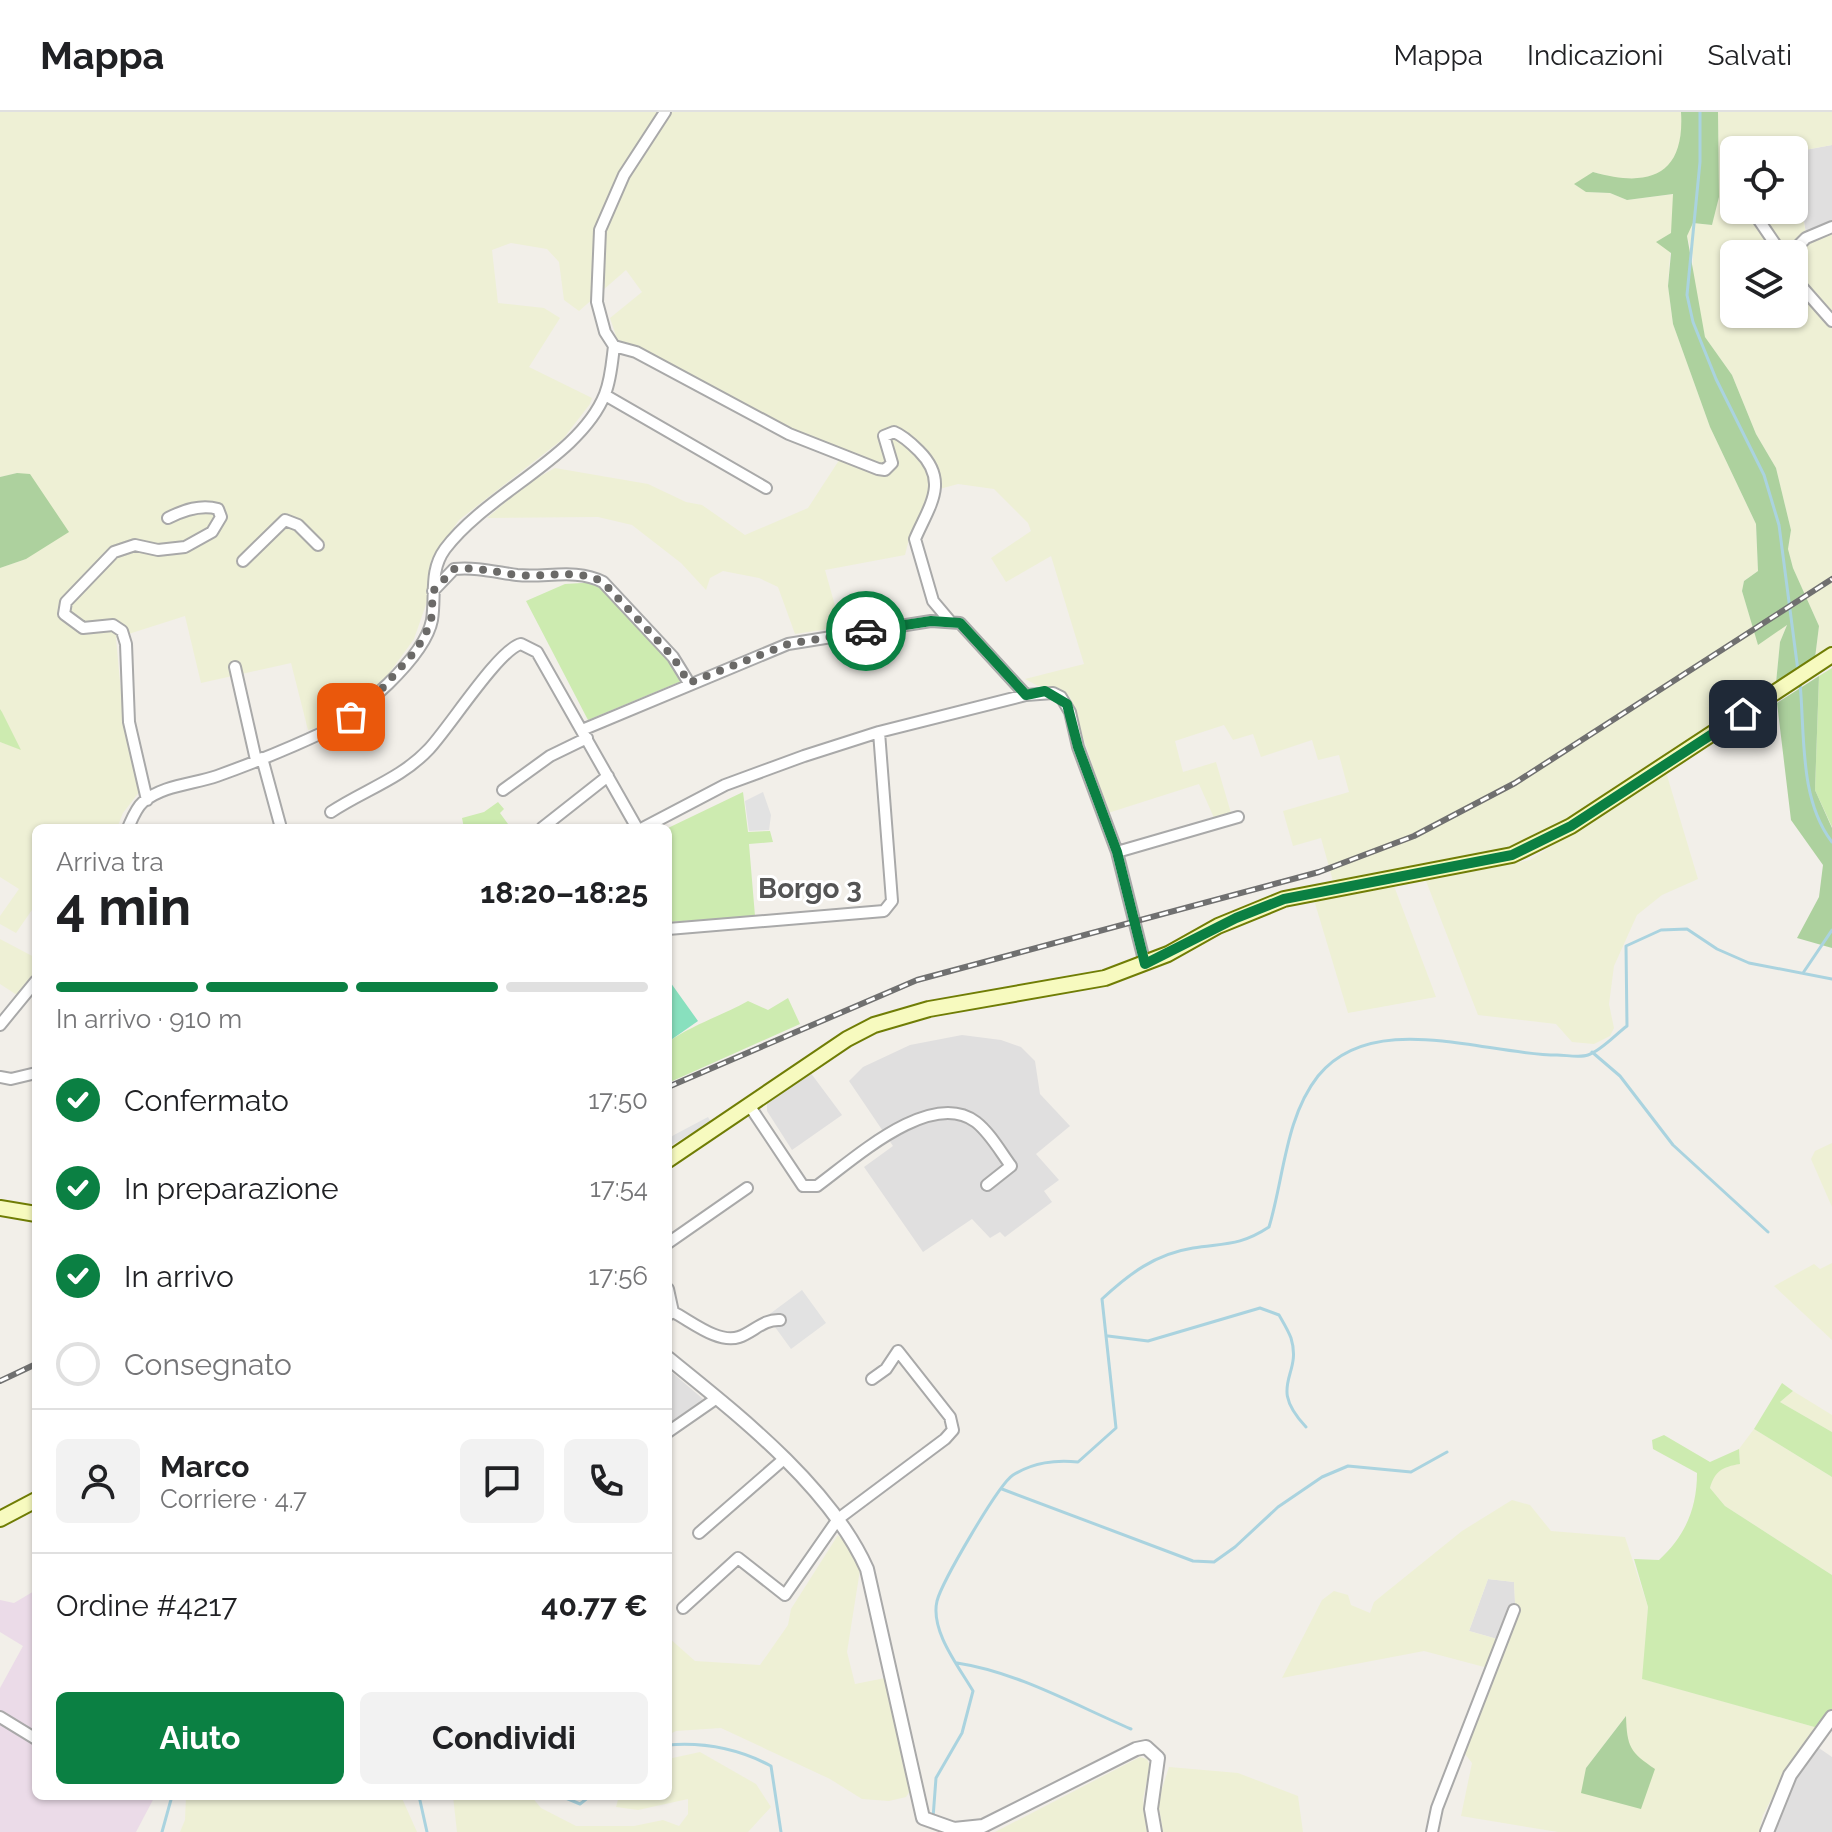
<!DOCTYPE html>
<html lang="it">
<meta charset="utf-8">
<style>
:root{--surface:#fff;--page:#f2f2f2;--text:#202124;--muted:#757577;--line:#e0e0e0;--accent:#0b8043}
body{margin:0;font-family:Raleway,sans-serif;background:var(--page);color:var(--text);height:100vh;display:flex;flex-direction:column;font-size:30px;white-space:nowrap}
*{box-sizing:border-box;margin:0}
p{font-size:26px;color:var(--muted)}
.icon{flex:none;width:44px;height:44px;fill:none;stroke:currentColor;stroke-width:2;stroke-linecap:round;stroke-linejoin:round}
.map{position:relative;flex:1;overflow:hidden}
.drawer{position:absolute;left:32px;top:712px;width:640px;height:976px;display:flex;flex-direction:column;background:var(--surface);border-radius:12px;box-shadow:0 2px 6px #0004}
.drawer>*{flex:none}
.tools{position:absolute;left:1720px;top:24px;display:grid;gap:16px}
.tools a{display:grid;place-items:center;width:88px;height:88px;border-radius:12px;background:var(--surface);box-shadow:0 2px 6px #0004;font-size:40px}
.pin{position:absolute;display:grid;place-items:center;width:68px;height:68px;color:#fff;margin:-34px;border-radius:16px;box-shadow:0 4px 12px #0006}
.courier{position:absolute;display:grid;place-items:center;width:80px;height:80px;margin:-40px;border:6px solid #0b8043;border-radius:50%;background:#fff;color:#222;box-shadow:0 2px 10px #0007}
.headline em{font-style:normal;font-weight:700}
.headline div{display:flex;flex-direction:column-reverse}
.headline{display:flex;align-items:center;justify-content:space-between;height:136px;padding:0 24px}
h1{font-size:52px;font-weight:700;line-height:60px}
.bar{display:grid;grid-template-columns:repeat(4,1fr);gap:12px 8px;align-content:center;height:96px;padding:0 24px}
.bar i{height:10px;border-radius:6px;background:var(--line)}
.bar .active{background:var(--accent)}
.bar p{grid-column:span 4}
.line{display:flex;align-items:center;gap:20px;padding:0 24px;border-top:2px solid var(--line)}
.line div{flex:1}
.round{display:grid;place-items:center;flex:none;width:84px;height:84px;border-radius:12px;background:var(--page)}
ol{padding:0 24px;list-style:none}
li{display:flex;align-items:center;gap:24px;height:88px}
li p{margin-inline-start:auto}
li .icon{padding:8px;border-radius:50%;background:var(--accent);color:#fff;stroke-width:4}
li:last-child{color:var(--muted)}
li i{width:44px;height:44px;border:4px solid var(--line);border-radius:50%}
.button{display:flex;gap:16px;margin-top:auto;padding:16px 24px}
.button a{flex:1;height:92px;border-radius:12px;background:var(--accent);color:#fff;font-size:32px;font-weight:700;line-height:92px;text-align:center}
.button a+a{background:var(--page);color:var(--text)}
header{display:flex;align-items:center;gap:48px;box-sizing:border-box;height:112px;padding:0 40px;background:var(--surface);border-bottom:2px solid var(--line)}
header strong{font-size:38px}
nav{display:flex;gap:44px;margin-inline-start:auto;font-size:28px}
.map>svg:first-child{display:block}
.residential{fill:#e0dfdf}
.industrial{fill:#ebdbe8}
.farmland{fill:#eef0d5;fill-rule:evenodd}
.grass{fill:#cdebb0}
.forest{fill:#add19e}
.pitch{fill:#88e0be}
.parking{fill:#e2e2e2}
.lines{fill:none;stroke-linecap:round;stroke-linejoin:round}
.stream{stroke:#aad3df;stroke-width:3}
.minor-casing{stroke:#a9a9a9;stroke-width:14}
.tertiary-casing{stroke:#a9a9a9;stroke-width:16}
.secondary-casing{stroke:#707d05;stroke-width:18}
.minor{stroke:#fff;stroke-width:10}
.tertiary{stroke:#fff;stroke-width:12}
.secondary{stroke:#f7fabf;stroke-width:14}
.rail-casing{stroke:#707070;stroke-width:6}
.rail{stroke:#fff;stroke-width:3;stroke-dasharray:9;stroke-linecap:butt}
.done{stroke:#6b6a68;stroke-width:8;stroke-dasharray:0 14.4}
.route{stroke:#0b8043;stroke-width:10}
.labels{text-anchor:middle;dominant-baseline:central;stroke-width:6;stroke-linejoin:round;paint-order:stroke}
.neighbourhood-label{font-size:28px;font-weight:bold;fill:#555;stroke:#fff}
</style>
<header>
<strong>Mappa</strong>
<nav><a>Mappa</a><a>Indicazioni</a><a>Salvati</a></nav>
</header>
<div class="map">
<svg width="1832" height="1720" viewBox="0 0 1832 1720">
<rect width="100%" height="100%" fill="#f2efe9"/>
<path class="residential" d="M1832,33V111L1806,122L1794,40Z
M962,923L1001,928L1021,935L1035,949L1040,982L1070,1014L1036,1042L1059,1068L1044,1079L1052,1090L1005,1125L1000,1120L990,1126L972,1107L923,1140L864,1055L893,1034L849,969L863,955L910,933Z
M810,960L842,1003L792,1038L767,999V992Z
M668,1257L703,1287L668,1312Z
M1488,1467L1514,1470L1516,1509L1508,1530L1469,1519Z
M1816,1634L1832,1645V1720H1772L1784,1682Z"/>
<path class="industrial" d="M36,1478V1684H155L136,1720H0V1576L23,1534L0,1520V1488L14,1491Z"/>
<path class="farmland" d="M0,0H1681L1683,24L1673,51L1652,66L1620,68L1593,60L1586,80L1610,81L1627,88L1674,82L1668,174L1673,212L1710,315L1756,412L1758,459L1744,469L1742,479L1758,532L1787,512L1780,530L1776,571L1559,716L1507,737L1394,759L1333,769L1321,726L1293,734L1283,699L1349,680L1339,643L1318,648L1312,628L1261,645L1253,622L1233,628L1224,613L1175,629L1183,660L1216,650L1231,701L1215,708L1199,672L1108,701L1070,585L1059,576L1038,574L1025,567L1084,552L1051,444L1006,470L991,446L1031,419L1028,411L994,377L958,372L932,379L909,427L905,443L825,458L841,515L795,522L778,475L759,466L723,459L710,466L706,478L681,451L632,413L598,405L487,406L528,371L555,356L648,372L686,390L702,393L745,423L808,396L845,339L767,307L617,227L610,206L642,180L626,158L579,199L564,188L559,150L547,137L511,131L492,138L498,191L544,196L560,206L529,255L592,286L590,292L563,327L459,408L431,448L429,484L414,527L377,578L333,611L308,618L291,551L201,571L185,504L116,526L123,602L140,679L123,701L117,716H36V792L16,821L0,812V804L19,777L0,765V630L20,637L0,597V456L26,447L17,361L0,365Z
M1718,0H1832V33L1794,40L1734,38V98H1794V56L1806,122L1832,111V535L1815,546L1819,514L1793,456L1788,437L1791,418L1776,356L1756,322L1732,263L1705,225L1692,166L1693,144L1687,124L1692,111L1712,113L1719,85ZM1734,142H1794V202H1734Z
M1666,660L1698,767L1662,783L1637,803L1614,854L1609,892L1614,916L1610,924L1594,932L1572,930L1556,912L1478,903L1426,769L1530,748Z
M1394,774L1436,885L1348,901L1314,788Z
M0,827L36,846V858L17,883L0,872Z
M1832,1031V1095L1811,1047L1815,1039Z
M1832,1151V1228L1774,1174L1814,1152L1820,1157Z
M1793,1279L1832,1303V1320L1780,1290Z
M1754,1317L1832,1365V1463L1725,1394L1710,1376L1713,1364L1723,1354L1740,1352L1739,1337Z
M1512,1388L1530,1393L1551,1419L1625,1425L1648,1495L1643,1567L1818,1616L1785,1661L1763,1703L1759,1720H1558L1461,1704L1472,1651L1465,1642L1516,1509L1514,1470L1488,1467L1469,1519L1497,1527L1488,1556L1424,1539L1282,1566L1322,1488L1334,1479L1348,1483L1351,1493L1370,1501L1374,1490L1462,1419ZM1625,1605L1627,1627L1634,1643L1586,1656Z
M838,1423L851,1437L860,1458L847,1540L855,1572L885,1566L910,1679L906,1685L889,1689L862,1687L830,1667L721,1616L676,1619L668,1623V1525L695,1549L760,1553L788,1513L791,1497Z
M700,1640L756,1672L771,1695L748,1720H457L453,1684H531L541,1696L576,1714H634L663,1708L679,1714L688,1702V1687L638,1698L616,1695L619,1684H668V1647Z
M1140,1645L1147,1647L1150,1654L1143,1687L1147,1720H995Z
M1169,1655L1238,1661L1298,1684L1303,1720H1163L1158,1689Z
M186,1684H401L417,1720H180L185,1708Z"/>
<path class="grass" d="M598,470L666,541L684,568L588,608L526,489L565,472Z
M1832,556V715L1815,678L1819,564Z
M0,597L2,600L21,638L0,630Z
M743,680L748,720L770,719L773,730L749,732L755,804L669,810L668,716Z
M498,690L504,697L500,701L511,716H464L462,706L484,700Z
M788,886L800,912L668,971V930C694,912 721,904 748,889L768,898Z
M1782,1271L1793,1279L1780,1290L1832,1320V1365L1754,1317Z
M1664,1323L1710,1350L1739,1337L1740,1352C1722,1355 1715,1359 1710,1376L1725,1394L1832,1463V1599L1818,1616L1642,1567L1648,1495L1634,1447L1659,1448C1685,1424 1697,1397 1697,1361L1653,1337L1652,1328Z"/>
<path class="forest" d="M1681,0H1718L1719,85L1712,113L1693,111L1687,124L1705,225L1732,263L1756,322L1776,356L1791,418L1788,437L1793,456L1819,514L1815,546L1776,571L1780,530L1787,513L1758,533L1742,479L1744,469L1758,459L1756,412L1710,315L1673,212L1668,174L1671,141L1656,130L1671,121L1673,82L1627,88L1610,81L1586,80L1574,72L1593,60C1649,76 1685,64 1681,0Z
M17,361L30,362L69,420L26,447L0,456V365Z
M1819,564L1815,678L1832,716V836L1797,826L1819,785L1823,753L1791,708L1777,591Z
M1626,1604C1627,1635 1630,1640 1655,1657L1641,1697L1581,1681L1586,1656Z"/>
<path class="pitch" d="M668,867L698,909L668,930Z"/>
<path class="parking" d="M763,680L771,703L769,718L749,719L745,689Z
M708,1005L711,1010L668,1035V1027L674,1023Z
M802,1178L826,1211L791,1237L767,1204Z"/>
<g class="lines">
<path class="stream" d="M1700,0V50L1687,183L1693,210L1716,267L1764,363L1779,413L1798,559
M1800,571C1805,623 1799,687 1832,730
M1803,861L1832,818
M1592,940L1620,964L1673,1033L1768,1120
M1108,1224L1148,1229L1260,1196L1279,1203C1283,1210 1288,1218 1291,1226C1303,1265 1266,1272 1306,1315
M1002,1377L1193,1449L1214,1450L1235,1435L1278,1395L1322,1365L1348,1354L1411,1360L1447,1340
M957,1551C1017,1560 1075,1593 1131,1617
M668,1633C705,1630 739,1637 771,1654L781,1720
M419,1684L427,1720
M561,1684L580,1692L590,1684
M933,1706L936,1666L962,1621L973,1579C959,1555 930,1519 937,1489C942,1470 998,1373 1013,1363C1034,1350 1055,1348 1078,1350L1116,1316L1102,1187C1129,1162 1155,1142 1193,1136C1225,1131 1240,1134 1269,1115C1284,1066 1285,1006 1318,964C1373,896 1485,943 1557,943C1566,943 1580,946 1588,943C1601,939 1616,922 1627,914L1626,834L1661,818L1687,817L1717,837L1749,851L1832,867
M162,1720L172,1684"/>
<defs>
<path id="minor" d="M665,0L624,63L600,118L597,190L605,220L614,234L636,240L789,322L878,357L885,358L892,351L884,324L894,320C904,324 912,332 919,339C950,370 929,394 915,427L933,489L949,508
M1752,98L1782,142
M1790,142L1806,126L1832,115
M1794,166L1832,209
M605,283L766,376
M243,449L285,408L298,413L318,433
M433,479L454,457C477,455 495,460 517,463C546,466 576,456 603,470L673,545L689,571
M235,555L256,648
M582,618L788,532L931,509L960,511L1026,583
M262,646L281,716
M503,678L550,644L587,626
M147,688L129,610L126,532L122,519L113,513L83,516L64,502L66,490L114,440L135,433L158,438L185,435L212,420L221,405L218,397C201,392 184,398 168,406
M331,700C364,678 401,667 429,637C449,616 499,537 521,532L537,540L637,716
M128,716C132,707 136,696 143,690C163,673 194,672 217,664C253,651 290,636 324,620C358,604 425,545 432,508C436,483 429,459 445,437C487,381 580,345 605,282C611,267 612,250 614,234
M542,716L608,664
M643,716L725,673L804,644L879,620L1026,583L1053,581L1061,585L1070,600L1078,635L1117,740L1145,852
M1117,740L1238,705
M668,817L884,799L892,789L879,620
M0,913L36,869
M0,965L11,967L36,961
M749,993L803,1074H817C854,1047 931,976 976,1010C990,1021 1000,1039 1011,1054L987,1073
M668,1131L747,1076
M668,1177L673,1200
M668,1203L673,1200C691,1209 718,1232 739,1225C754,1220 763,1207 780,1208
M668,1320L717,1286
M699,1421L784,1347
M683,1496L738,1446L785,1483L838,1407L945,1327L953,1318L950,1305L898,1239L886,1257L872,1267
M0,1605L36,1627
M1432,1720L1437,1696L1514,1498"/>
<path id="tertiary" d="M668,1246C737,1302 830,1374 867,1457L923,1706L954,1717L983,1714L1136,1637L1146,1635L1158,1646L1151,1697L1155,1720
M1767,1720L1790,1663L1832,1605"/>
<path id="secondary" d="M668,1048L847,927L874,913L929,897L1105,866L1168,842L1218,814L1284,787L1512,743L1571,714L1832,543
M0,1096L36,1102
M0,1407L36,1388"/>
</defs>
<use href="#minor" class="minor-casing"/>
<use href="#tertiary" class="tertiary-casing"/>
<use href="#secondary" class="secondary-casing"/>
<use href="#minor" class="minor"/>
<use href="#tertiary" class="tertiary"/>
<use href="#secondary" class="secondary"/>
<defs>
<path id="rail" d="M668,975L917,868L1319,760L1414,724L1515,671L1832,467
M0,1269L36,1252"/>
</defs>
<use href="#rail" class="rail-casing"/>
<use href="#rail" class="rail"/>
</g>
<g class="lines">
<path class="done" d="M351,605L379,580L417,537L431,511L433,479L454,457C476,455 495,460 517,463C546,466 576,456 603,470L673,545L689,571L788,532L866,519"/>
<path class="route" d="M866,519L931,509L960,511L1026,583L1045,579L1067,592L1078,635L1117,740L1145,852L1236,806L1284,787L1512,743L1571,714L1743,602"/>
</g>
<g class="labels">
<g class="neighbourhood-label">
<text x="810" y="776">Borgo 3</text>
</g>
</g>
</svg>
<div class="tools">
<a><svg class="icon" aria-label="locate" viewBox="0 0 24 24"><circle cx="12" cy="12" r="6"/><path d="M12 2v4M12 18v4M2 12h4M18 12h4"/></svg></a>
<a><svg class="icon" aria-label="layers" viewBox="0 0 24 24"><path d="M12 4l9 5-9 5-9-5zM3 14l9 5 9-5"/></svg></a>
</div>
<div class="pin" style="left:351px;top:605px;background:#ea580c"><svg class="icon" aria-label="bag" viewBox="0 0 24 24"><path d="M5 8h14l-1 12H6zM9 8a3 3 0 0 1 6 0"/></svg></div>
<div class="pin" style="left:1743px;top:602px;background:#1f2937"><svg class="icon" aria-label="home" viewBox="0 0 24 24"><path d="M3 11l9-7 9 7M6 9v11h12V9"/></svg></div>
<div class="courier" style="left:866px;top:519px"><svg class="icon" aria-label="car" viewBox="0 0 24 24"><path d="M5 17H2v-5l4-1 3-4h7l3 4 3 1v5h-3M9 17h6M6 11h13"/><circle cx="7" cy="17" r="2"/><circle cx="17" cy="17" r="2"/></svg></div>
<section class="drawer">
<div class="headline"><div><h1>4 min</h1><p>Arriva tra</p></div><em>18:20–18:25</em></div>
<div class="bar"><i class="active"></i><i class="active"></i><i class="active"></i><i></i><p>In arrivo · 910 m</p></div>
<ol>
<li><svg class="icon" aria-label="check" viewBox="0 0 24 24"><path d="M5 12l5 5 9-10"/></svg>Confermato<p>17:50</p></li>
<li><svg class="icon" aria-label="check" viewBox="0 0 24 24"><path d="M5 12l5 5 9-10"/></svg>In preparazione<p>17:54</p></li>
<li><svg class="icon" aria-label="check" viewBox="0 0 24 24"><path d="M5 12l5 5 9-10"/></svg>In arrivo<p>17:56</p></li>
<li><i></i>Consegnato</li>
</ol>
<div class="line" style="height:144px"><a class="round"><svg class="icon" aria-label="person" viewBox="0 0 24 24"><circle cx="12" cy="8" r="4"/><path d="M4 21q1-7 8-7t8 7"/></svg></a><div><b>Marco</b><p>Corriere · 4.7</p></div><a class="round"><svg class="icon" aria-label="chat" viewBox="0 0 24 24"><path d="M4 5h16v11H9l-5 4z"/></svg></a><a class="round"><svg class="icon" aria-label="phone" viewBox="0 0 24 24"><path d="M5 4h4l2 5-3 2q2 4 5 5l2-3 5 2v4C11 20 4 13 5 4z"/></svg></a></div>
<div class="line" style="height:104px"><div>Ordine #4217</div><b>40.77 €</b></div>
<div class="button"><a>Aiuto</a><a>Condividi</a></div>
</section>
</div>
